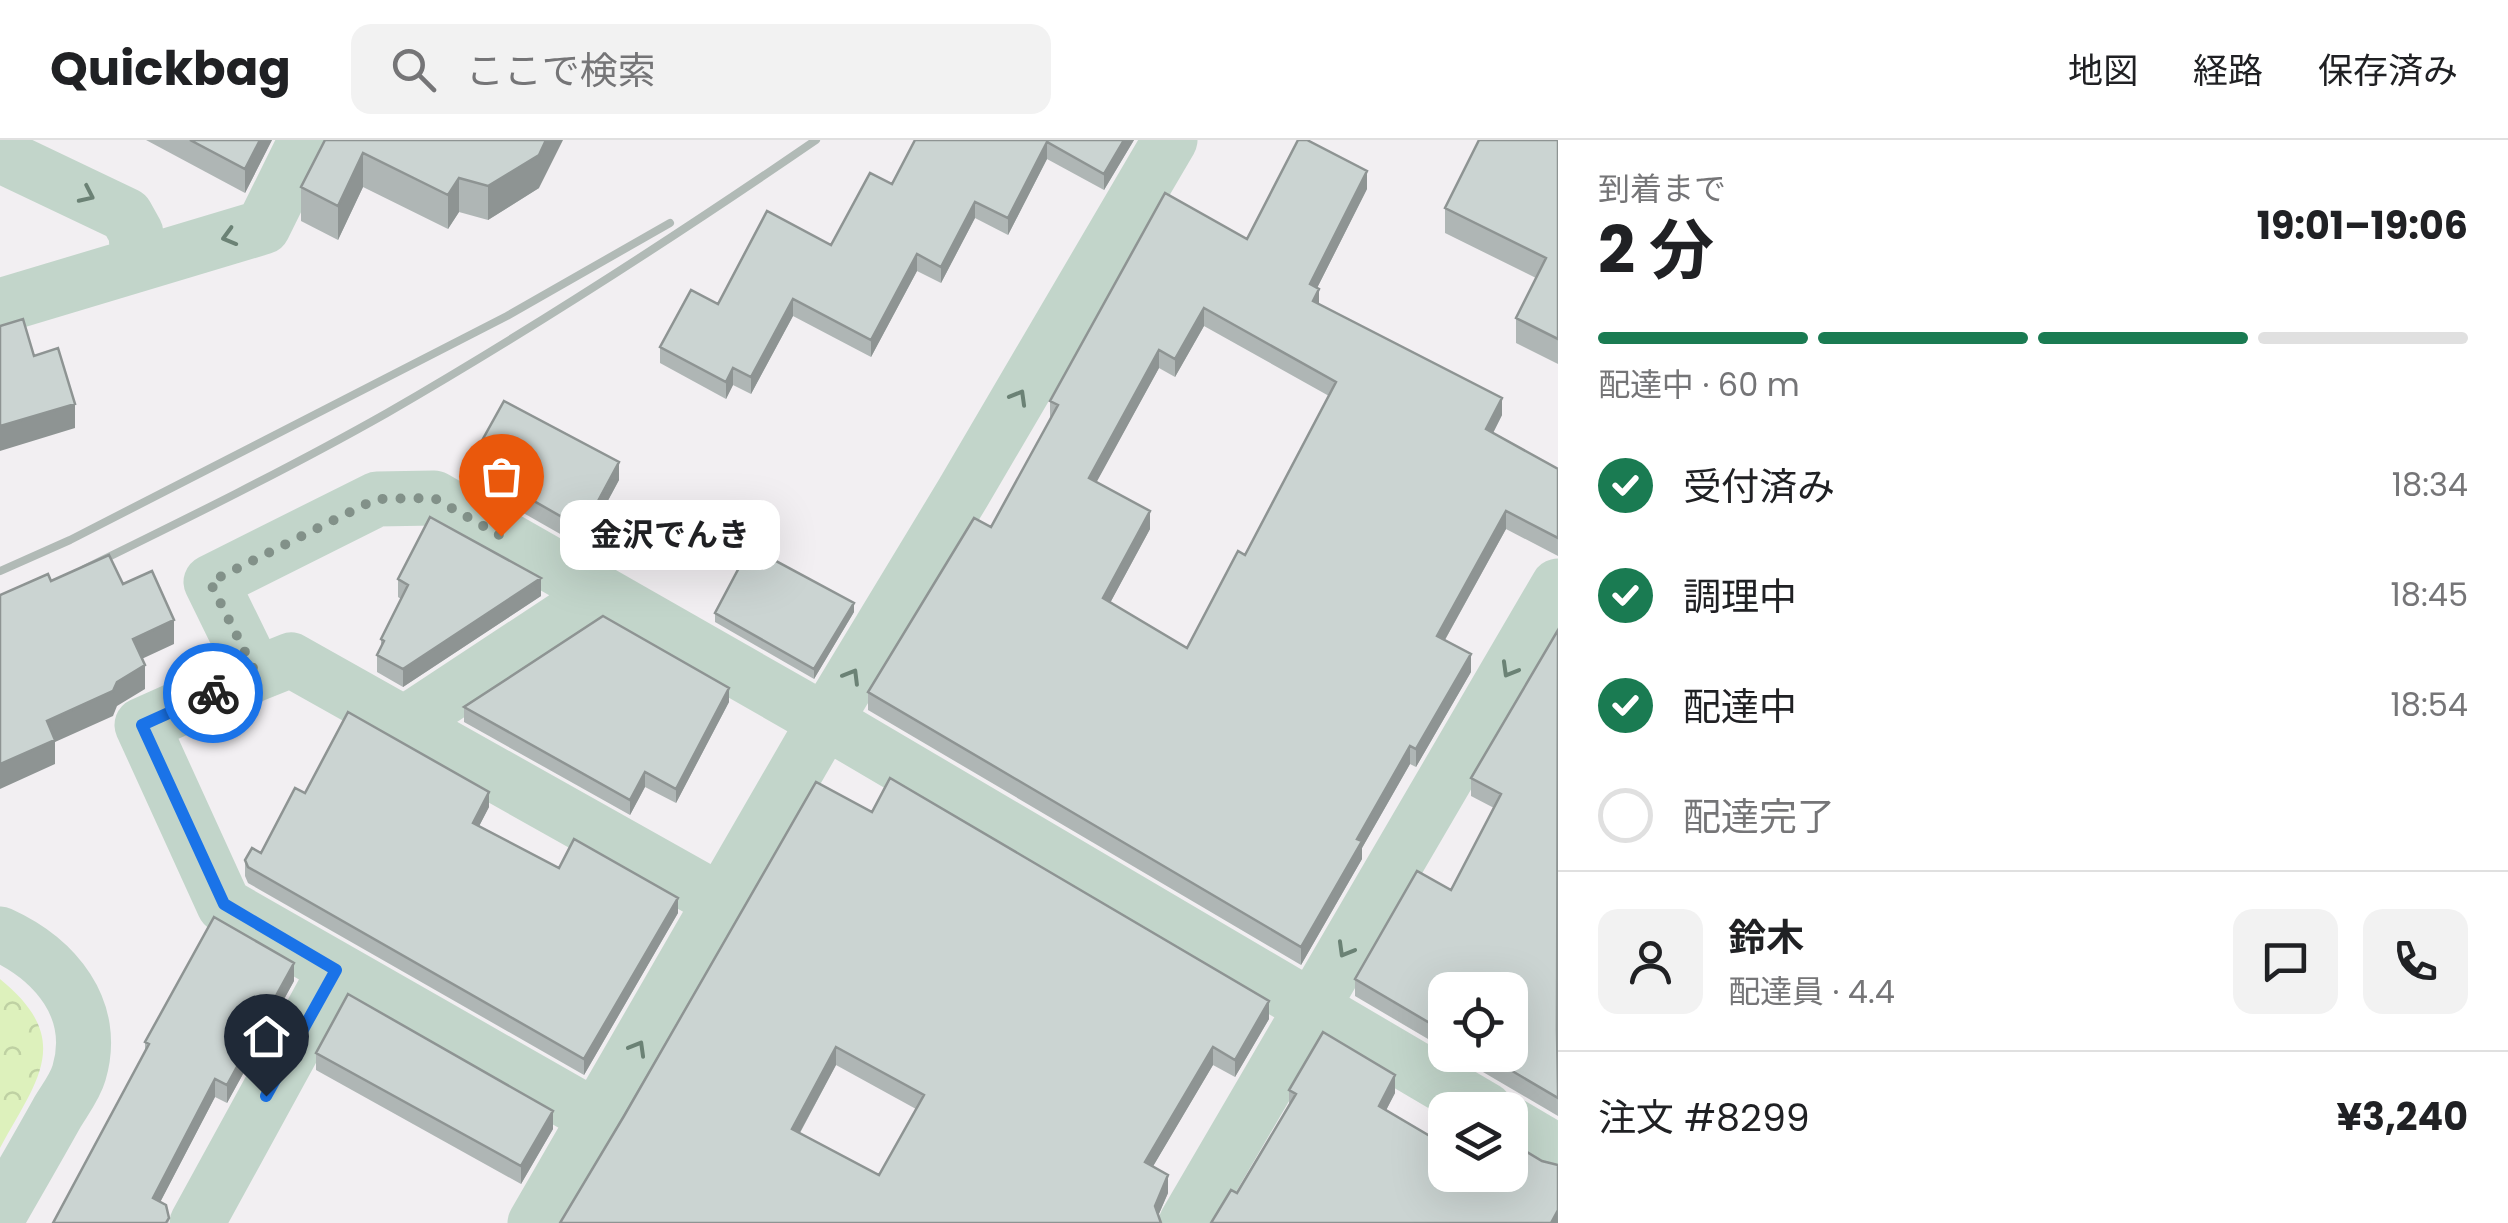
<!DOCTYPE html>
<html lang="ja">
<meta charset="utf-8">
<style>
:root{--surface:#fff;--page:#f2f2f2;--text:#202124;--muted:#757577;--line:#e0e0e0;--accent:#1a7b52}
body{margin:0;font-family:Poppins,"Noto Sans JP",sans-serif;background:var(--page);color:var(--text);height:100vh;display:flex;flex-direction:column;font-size:38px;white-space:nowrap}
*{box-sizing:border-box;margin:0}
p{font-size:32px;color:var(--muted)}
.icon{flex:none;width:55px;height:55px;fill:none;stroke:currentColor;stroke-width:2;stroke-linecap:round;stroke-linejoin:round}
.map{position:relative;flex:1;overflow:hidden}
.side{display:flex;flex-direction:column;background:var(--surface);width:950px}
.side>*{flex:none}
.controls{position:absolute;left:1428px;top:832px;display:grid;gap:20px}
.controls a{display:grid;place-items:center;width:100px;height:100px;border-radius:20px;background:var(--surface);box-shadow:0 10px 40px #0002;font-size:50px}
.pin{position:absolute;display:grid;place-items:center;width:85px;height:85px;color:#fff;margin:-102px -42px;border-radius:50% 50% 50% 0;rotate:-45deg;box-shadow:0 0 10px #0007}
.pin .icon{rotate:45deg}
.courier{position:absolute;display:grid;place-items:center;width:100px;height:100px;margin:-50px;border:8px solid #1a73e8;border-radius:50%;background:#fff;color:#222;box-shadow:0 2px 12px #0007}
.bubble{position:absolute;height:70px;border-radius:20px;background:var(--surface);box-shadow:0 10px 40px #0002;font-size:32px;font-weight:700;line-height:70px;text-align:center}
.overview em{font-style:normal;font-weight:700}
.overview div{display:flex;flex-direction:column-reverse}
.overview{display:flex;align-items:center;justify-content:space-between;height:170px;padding:0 40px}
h1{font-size:65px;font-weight:700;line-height:75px}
.bar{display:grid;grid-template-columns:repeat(4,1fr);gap:15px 10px;align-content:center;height:120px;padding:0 40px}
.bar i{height:12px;border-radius:8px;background:var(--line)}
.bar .selected{background:var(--accent)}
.bar p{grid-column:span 4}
.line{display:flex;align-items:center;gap:25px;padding:0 40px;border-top:2px solid var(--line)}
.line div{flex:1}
.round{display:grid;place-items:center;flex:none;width:105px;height:105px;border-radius:20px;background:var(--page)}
ol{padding:0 40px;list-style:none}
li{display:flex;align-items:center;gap:30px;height:110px}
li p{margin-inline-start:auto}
li .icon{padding:10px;border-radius:50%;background:var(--accent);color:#fff;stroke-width:4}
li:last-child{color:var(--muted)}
li i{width:55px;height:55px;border:5px solid var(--line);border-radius:50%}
header{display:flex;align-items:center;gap:60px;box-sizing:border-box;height:140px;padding:0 50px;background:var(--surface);border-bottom:2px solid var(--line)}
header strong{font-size:48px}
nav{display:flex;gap:55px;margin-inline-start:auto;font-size:35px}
.search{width:700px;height:90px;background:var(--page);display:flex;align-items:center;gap:25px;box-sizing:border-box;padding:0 35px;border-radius:20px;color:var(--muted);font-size:38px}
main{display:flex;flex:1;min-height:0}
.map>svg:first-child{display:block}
.forest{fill:url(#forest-crowns)}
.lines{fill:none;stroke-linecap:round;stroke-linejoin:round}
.minor{stroke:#c2d5ca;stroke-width:55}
.rail{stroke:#b1bab6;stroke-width:8}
.wall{fill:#afb6b5;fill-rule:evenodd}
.shaded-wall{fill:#8e9493}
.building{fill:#cbd4d2;stroke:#8e9493;stroke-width:2.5;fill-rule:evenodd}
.oneway{stroke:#6b8275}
.done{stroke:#829189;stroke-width:10;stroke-dasharray:0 18}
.route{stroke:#1a73e8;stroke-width:12}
</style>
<header>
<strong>Quickbag</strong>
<div class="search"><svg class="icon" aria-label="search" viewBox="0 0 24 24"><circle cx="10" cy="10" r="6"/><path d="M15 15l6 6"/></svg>ここで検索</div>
<nav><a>地図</a><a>経路</a><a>保存済み</a></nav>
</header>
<main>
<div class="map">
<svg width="1558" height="1083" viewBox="0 0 1558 1083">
<defs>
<pattern id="forest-crowns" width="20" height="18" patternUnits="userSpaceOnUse" patternTransform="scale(2.5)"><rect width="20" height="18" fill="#ddf1bc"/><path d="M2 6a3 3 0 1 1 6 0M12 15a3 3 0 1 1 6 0" fill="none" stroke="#bfd1a3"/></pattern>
</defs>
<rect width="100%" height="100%" fill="#f2eff2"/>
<path class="forest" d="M0,839C75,900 37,940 0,1008Z"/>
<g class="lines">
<path class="minor" d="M0,15L126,75L136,93L138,124
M0,166L263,87L306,0
M256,534L291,520L722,762
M404,584L601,454
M0,794C55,819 98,869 79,933C75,947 64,961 57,973C38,1007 19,1040 0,1073
M597,978L224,765L142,585L256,534L211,442L377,359L434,358L825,581L1486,970
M1510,984L1558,1012
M197,1083L336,829
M535,1083L825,581L963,353L1170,0
M1186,1083L1558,446"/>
<path class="rail" d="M84,429C186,379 288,329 387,273C534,188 676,96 816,0
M0,431L70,400L507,176L670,83"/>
</g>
<path class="wall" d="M146,0H272L245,53Z
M325,0L539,48L488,80L459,72L448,89L363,47L338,100L301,81V47Z
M915,0H1134L1104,50L1047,19L1008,95L975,78L941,143L917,131L871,217L793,176L751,254L733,245L726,259L660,223V207L718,164L831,105L892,44Z
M1558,0V224L1516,203V178L1536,138L1445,93V68Z
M1367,49L1317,148L1319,164L1502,275L1493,293L1558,329V416L1506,389L1445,500L1471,532L1416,627L1410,624L1362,708V719L1301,825L868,570V552L991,387L1050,279V261L1247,99ZM1204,186L1329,256L1245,415L1187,508L1110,463L1150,389L1096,342L1159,228L1175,237Z
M469,324L619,340L583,407L469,342Z
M398,439L541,456L403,547L377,532V515L381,507V499L401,459L398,457Z
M854,472L814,539L715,482V473Z
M1558,490V976L1454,915H1510L1445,850V909L1355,856V839L1451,750L1494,668L1471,656V638Z
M729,562L676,663L645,647L630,675L464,582V567Z
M816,642L1269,879L1235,937L1213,925L1153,1026L1168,1053L1158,1076L1159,1081H562ZM836,925L916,969L879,1035L800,993Z
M305,653L489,667L479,686L559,728L678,773L584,935L248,743L245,736V720L261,713Z
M294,841L227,963L215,957L160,1062L169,1083L89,1018L145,912V902Z
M1323,892L1395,935V953L1386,970L1445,1005V1035H1510V1002L1542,1021L1558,1025V1083H1211L1231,1050L1237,1053L1289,966V950Z
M316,913L553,989L521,1044L316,930Z"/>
<path class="shaded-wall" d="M260,0H272L245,53V29Z
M546,0H563L539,48L488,80V46Z
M1124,0H1134L1104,50V34Z
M1047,2V19L1008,95V78Z
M363,13V47L338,100V66Z
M1367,31V49L1310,162V144Z
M459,38V72L448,89V55Z
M975,62V78L941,143V127Z
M917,114V131L871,217V200Z
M1319,149V167L1313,161Z
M793,159V176L751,254V237Z
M1204,168V186L1175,237V219Z
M1159,210V228L1089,356V338Z
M733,228V245L726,259V242Z
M1502,258V275L1486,307V289Z
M75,264V288L0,311V286Z
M619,322V340L583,407V389Z
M1150,371V389L1103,476V458Z
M1506,371V389L1437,514V496Z
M541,438V456L403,547V529Z
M854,463V472L814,539V529Z
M174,480V504L133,523V499Z
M1471,514V532L1416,627V609Z
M145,525V549L117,566L113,576L55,602V624L0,649V624L47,581Z
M729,548V562L676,663V649Z
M1410,606V624L1362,708V719L1301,825V807L1357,699Z
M645,632V647L630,675V660Z
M489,652V667L473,698V683Z
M678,758V773L584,935V919Z
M294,823V841L227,963V945Z
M1269,861V879L1235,937V920Z
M836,907V925L792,1007V989Z
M1213,907V925L1145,1040V1022Z
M1395,935V953L1379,984V966Z
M215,939V957L153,1076V1058Z
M553,971V989L521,1044V1026Z
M1168,1035V1053L1155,1083V1066Z
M1558,1070V1083H1551Z"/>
<path class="building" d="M190,0H260L245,29Z
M325,0H546L539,15L488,46L459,38L448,55L363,13L338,66L301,47Z
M915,0H1124L1104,34L1047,2L1008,78L975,62L941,127L917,114L871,200L793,159L751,237L733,228L726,242L660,207L691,150L718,164L767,71L831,105L870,33L892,44Z
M1298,0H1307L1367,31L1310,144L1319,149L1313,161L1502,258L1486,289L1558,329V398L1506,371L1437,496L1471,514L1416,609L1410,606L1357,699L1362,701L1301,807L868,552L974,378L991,387L1058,265L1050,261L1165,53L1247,99ZM1204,168L1336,242L1245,415L1238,411L1187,508L1103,458L1150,371L1089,338L1159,210L1175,219Z
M1479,0H1558V199L1516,178L1546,118L1445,68Z
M23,179L34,216L58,208L75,264L0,286V186Z
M504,261L619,322L583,389L469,324Z
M430,377L541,438L403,529L377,515L384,501L381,499L408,445L398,439Z
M750,407L854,463L814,529L715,473Z
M109,415L123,444L152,431L174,480L133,499L145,525L117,542L113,551L47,581L55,600L0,624V455L48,434L51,441Z
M603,476L729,548L676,649L645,632L630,660L464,567Z
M1558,490L1557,889L1558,958L1485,915H1510V850H1445V892L1355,839L1417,731L1451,750L1501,654L1471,638Z
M348,572L489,652L473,683L559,728L574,699L678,758L584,919L248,727L245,720L252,708L261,713L295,648L305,653Z
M890,638L1269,861L1235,920L1213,907L1145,1022L1168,1035L1155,1066L1161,1083H560L624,976L816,642L872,672ZM836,907L924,955L879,1035L792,989Z
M214,777L294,823L227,945L215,939L153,1058L166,1065L169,1078L166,1083H53L149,904L145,902Z
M348,854L553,971L521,1026L316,913Z
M1323,892L1395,935L1379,966L1445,1005V1035H1510V1002L1542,1021L1558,1025V1070L1551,1083H1211L1231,1050L1237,1053L1296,954L1289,950Z"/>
<defs><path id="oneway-chevron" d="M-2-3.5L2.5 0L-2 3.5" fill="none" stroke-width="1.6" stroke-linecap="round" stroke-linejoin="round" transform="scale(2.5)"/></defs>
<g class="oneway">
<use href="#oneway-chevron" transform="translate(87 55) rotate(25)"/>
<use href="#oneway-chevron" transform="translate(229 97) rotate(164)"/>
<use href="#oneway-chevron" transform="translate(1019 257) rotate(-60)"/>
<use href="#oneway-chevron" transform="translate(1509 530) rotate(120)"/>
<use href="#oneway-chevron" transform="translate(852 536) rotate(-59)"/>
<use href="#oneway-chevron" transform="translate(1345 810) rotate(120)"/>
<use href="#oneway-chevron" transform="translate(638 908) rotate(-60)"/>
</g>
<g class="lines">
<path class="done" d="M213,553L256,534L210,442L376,359L434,358L501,396"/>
<path class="route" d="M213,553L142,585L224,764L336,830L266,956"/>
</g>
</svg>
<div class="controls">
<a><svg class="icon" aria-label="locate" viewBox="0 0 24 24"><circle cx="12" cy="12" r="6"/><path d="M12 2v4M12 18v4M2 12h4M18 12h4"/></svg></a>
<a><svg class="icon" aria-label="layers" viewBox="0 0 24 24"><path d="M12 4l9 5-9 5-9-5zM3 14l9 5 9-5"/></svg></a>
</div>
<div class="pin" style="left:501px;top:396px;background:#ea580c"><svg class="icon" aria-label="bag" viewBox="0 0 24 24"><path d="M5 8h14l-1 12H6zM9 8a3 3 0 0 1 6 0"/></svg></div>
<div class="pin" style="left:266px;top:956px;background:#1f2937"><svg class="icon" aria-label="home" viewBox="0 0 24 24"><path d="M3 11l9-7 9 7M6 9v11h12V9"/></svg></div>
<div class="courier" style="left:213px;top:553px"><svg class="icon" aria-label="bike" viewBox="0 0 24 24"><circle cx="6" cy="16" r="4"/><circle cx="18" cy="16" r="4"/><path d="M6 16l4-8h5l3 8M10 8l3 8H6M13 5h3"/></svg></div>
<div class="bubble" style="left:560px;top:360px;width:220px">金沢でんき</div>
</div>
<section class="side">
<div class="overview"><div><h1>2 分</h1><p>到着まで</p></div><em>19:01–19:06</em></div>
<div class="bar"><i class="selected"></i><i class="selected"></i><i class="selected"></i><i></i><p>配達中 · 60 m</p></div>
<ol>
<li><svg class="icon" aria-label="check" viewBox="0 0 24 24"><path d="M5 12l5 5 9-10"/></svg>受付済み<p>18:34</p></li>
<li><svg class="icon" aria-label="check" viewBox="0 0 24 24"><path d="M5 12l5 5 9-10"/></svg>調理中<p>18:45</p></li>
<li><svg class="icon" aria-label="check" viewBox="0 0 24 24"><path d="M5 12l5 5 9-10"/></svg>配達中<p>18:54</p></li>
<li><i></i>配達完了</li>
</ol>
<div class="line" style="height:180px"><a class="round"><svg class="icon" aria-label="person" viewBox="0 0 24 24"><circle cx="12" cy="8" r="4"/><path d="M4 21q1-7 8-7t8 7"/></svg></a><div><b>鈴木</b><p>配達員 · 4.4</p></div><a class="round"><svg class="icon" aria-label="chat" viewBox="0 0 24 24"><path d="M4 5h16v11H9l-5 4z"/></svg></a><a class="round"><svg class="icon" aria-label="phone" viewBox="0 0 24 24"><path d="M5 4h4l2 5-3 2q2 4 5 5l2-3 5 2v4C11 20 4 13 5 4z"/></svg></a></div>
<div class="line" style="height:130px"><div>注文 #8299</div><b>¥3,240</b></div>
</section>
</main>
